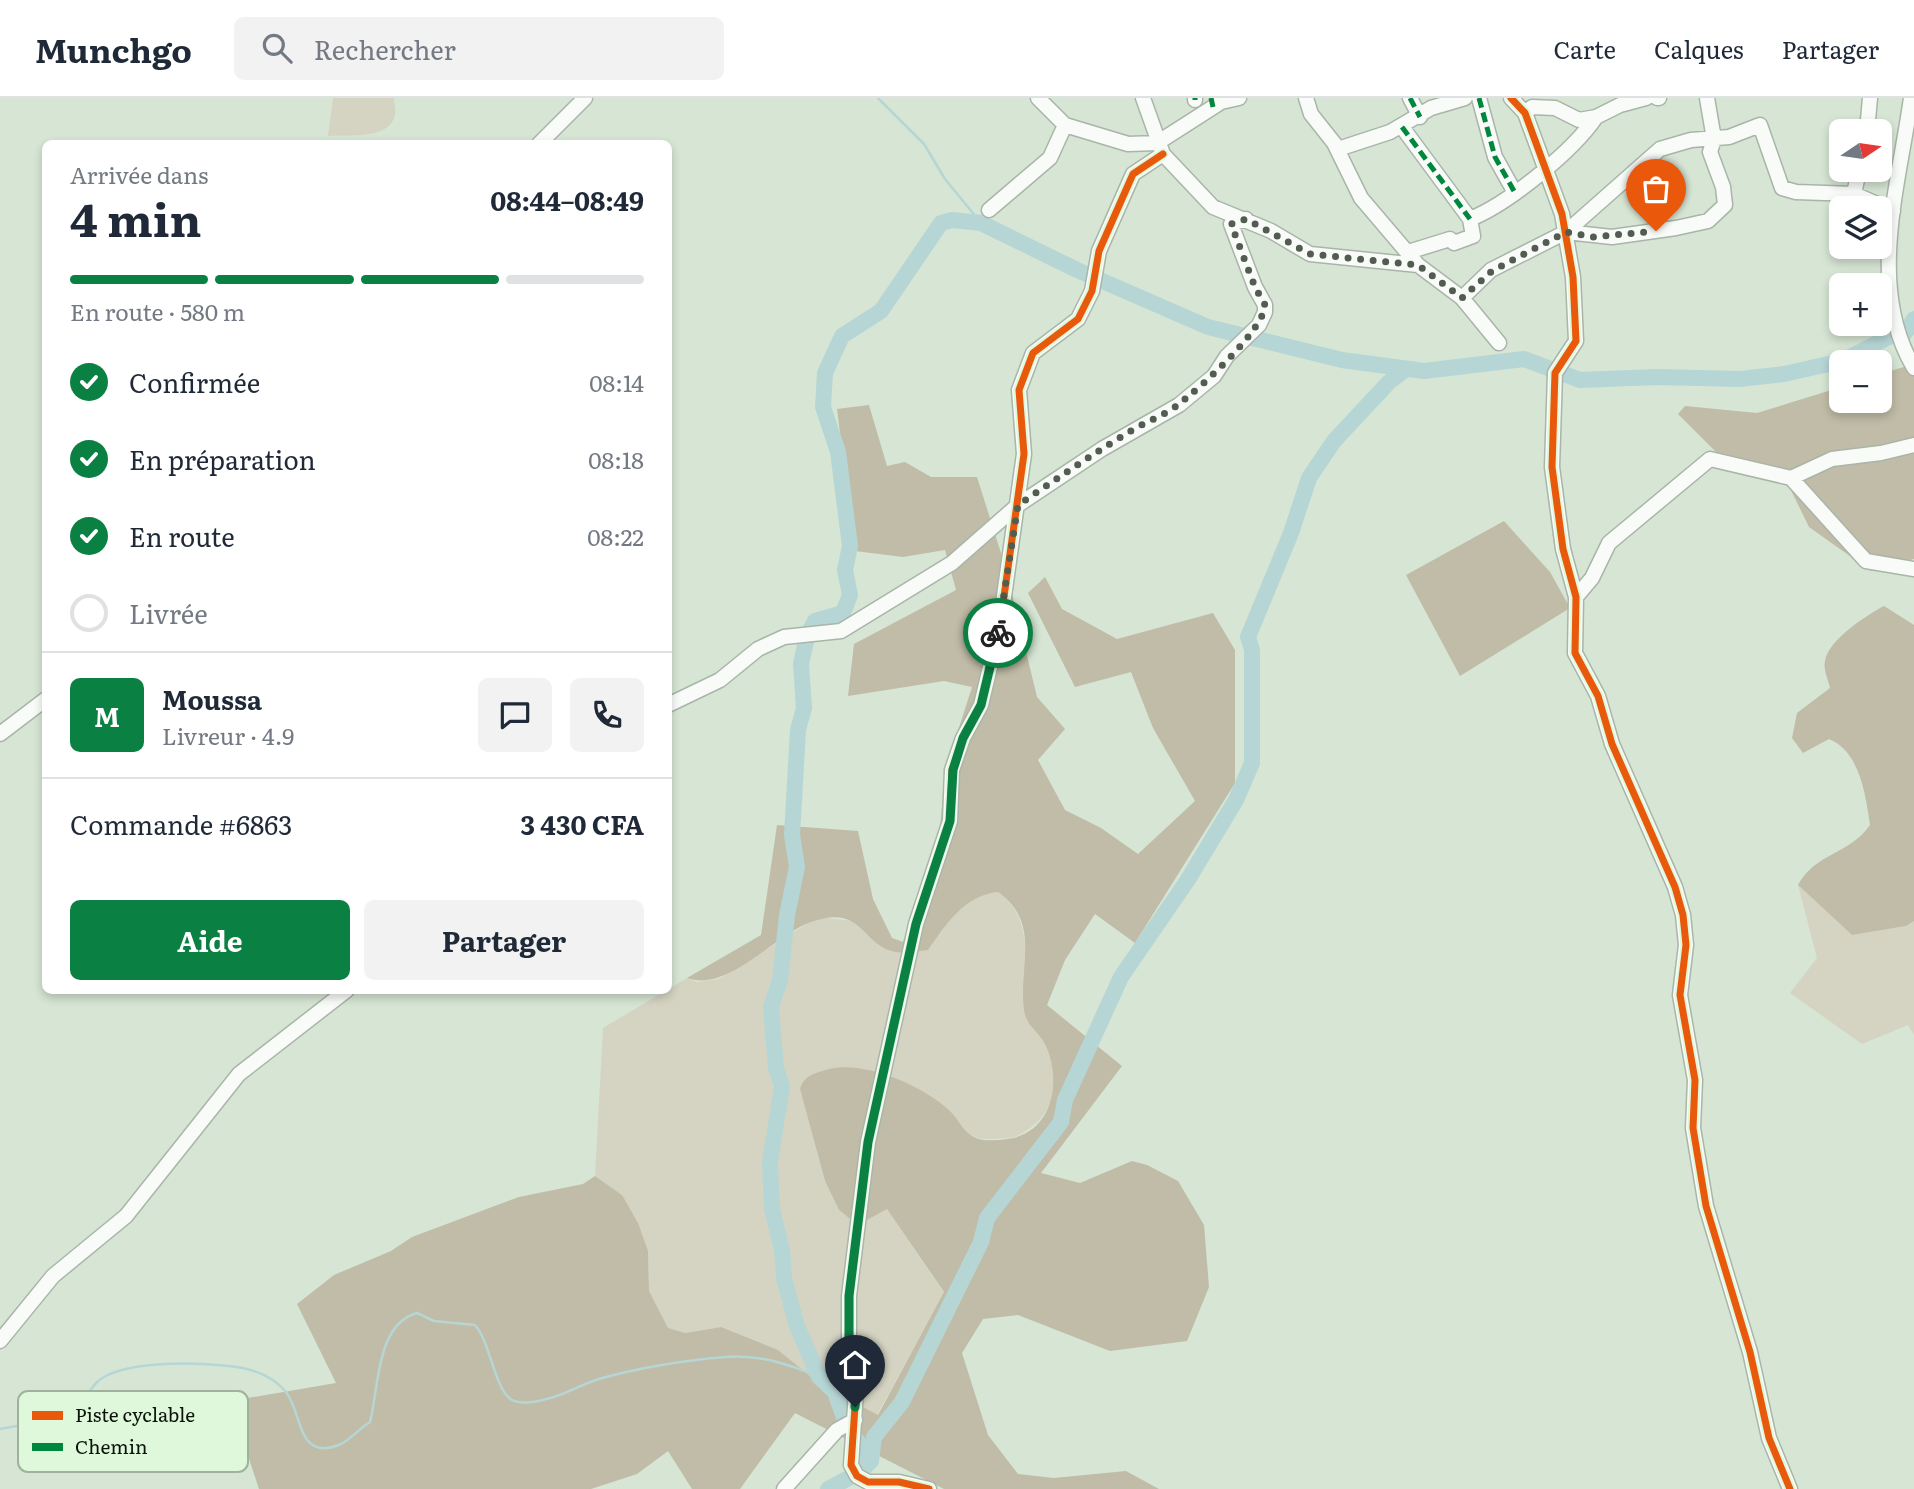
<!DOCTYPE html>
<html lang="fr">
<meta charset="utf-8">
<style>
:root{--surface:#fff;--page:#f2f2f3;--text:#1f2937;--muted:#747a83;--line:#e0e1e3;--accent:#0b8043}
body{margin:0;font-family:Literata,serif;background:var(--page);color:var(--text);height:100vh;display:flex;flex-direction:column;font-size:26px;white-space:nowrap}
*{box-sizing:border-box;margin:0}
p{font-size:23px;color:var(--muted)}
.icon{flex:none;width:38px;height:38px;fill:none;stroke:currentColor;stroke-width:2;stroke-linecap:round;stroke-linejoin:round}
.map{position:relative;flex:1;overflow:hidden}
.sheet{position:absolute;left:42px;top:42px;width:630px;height:854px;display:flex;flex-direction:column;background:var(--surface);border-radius:10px;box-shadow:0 4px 10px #0003}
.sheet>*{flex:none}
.needle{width:46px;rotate:77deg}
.controls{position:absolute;left:1829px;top:21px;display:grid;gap:14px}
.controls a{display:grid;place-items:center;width:63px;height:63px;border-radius:10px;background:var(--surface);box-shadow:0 4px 10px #0003;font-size:35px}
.pin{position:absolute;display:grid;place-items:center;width:60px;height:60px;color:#fff;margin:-72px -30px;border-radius:50% 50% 50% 0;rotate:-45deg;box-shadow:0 0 7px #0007}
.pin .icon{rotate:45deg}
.courier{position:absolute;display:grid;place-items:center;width:70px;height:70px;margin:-35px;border:5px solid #0b8043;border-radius:50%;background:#fff;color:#222;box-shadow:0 2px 9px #0007}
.head em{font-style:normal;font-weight:700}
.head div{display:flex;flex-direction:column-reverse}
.head{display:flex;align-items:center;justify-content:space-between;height:119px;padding:0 28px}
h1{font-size:46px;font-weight:700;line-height:52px}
.bar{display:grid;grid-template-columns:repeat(4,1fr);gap:10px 7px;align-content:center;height:84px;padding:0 28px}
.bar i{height:9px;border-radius:5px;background:var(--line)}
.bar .current{background:var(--accent)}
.bar p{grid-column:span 4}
.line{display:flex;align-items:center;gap:18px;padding:0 28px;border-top:2px solid var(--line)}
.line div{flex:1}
.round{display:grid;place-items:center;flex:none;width:74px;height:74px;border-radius:10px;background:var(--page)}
ol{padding:0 28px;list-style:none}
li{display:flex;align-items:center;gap:21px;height:77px}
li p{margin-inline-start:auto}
li .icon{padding:7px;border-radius:50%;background:var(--accent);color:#fff;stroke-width:4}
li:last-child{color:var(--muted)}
li i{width:38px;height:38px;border:4px solid var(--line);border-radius:50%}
.cta{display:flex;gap:14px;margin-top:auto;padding:14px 28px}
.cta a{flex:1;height:80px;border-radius:10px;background:var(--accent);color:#fff;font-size:28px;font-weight:700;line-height:80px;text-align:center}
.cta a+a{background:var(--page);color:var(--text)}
header{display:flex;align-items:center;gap:42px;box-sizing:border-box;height:98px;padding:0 35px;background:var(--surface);border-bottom:2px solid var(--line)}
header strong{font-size:33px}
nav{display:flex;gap:38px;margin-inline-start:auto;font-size:24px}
.search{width:490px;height:63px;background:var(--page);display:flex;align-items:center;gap:18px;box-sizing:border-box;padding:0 24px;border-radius:10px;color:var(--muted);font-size:26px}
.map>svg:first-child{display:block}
.green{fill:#d5d4c3}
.forest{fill:#c0bca7}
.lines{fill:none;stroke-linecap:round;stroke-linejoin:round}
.stream{stroke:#b6d6d5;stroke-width:2.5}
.river{stroke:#b6d6d5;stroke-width:16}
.minor-casing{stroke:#a9b5a8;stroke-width:17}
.minor{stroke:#f9fbf9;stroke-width:14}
.quiet{stroke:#00873e;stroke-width:5;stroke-dasharray:10 5;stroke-linecap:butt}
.cycleway-casing{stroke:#dff8db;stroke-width:11}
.cycleway{stroke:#e8590c;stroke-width:7}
.done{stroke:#525c51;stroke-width:7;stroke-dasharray:0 12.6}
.route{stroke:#0b8043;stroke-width:9}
.key{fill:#dff8db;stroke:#9fb39c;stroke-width:2}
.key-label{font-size:19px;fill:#0b130a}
</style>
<header>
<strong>Munchgo</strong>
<div class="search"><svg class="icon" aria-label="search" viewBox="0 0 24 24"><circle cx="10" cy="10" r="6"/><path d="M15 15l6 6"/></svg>Rechercher</div>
<nav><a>Carte</a><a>Calques</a><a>Partager</a></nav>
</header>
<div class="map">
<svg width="1914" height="1391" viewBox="0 0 1914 1391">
<rect width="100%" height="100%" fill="#d6e5d4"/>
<path class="green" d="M333,0H394C394,5 396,12 395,17C389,43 346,36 328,38Z
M1798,787L1852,837L1906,828L1914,823V937L1908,927L1862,946L1790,895L1817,860Z
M998,794C1041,825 1018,879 1029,923C1031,932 1042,939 1047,949C1058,977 1057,1012 1030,1030C1022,1035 1016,1040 1006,1040C970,1043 972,1040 950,1013L800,991L825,1083L839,1112L887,1111L944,1195L877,1317L821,1287L777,1252L721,1229L685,1235L668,1231L649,1193L648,1153L622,1097L595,1078L603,930L687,880L697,884L719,881L808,825L825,820L855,823L884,849L928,852C947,825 964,798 998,794Z"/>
<path class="forest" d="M1914,266V461L1871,473L1809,429L1783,376L1718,356L1678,316L1685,308L1757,315L1841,289V303H1880V276Z
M869,307L887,368L905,364L931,379H977L1006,471L1037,599L1065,631L1038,662L1065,712L1101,730L1138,756L1195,703L1153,630L1131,574L1075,589L1028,495L1045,479L1062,511L1117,541L1213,515L1235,552V685L1135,845L1095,816L1065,862L1047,907L1122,968L1041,1075L1080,1085L1132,1063L1147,1067L1178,1083L1204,1127L1209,1189L1187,1243L1110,1253L1018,1217L983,1221L962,1255L988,1337L1018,1376L1054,1380L1126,1373L1159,1391H944L795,1315L740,1391H692L668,1353L637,1376L591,1391H259L230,1303L336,1285L297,1206L334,1177L391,1153L412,1139L519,1099L583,1086L595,1078L622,1097L638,1125L648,1153L649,1193L668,1230L685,1235L721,1229L778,1252L821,1287L878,1317L944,1194L887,1111L858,1127L839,1112L825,1083L800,991C804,977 816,975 829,971C864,962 924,988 950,1013C959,1022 964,1035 976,1040C984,1044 1003,1042 1013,1040C1054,1031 1061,981 1046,948C1040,935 1026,928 1024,912C1018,869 1042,825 998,794C964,798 947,825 928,852C918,853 905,856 896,854C861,848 864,805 811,824C774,837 728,895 687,880L761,837L777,727L858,733L873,801L892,840L903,844L939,742L945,673L972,589L944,583L848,598L854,546L956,492L945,452L903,459L855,453L837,311Z
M1504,423L1550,474L1570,510L1460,578L1406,477Z
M1884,508L1914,527V823L1906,828L1852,837L1798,787C1815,755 1849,757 1870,727C1866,699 1860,653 1829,641L1803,655L1792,640L1797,615L1830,590C1828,581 1823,571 1825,563C1828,542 1867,517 1884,508Z"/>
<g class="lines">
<path class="stream" d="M878,0L924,46L945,81L981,125
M0,1331C24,1326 50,1325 72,1313C87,1304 89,1287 104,1279C132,1263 196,1264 229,1268C250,1270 272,1277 286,1294C303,1316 297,1365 341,1346C351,1341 360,1330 370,1324C379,1290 376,1226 417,1215L434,1223L475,1227C491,1245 494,1291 512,1302C524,1308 542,1302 554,1299C569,1294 583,1286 599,1281C637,1270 686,1262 725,1259C758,1256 789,1266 819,1279"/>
<path class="river" d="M871,1363L847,1328L835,1294L819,1279L797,1228L784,1181L782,1152L772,1111L770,1064L782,988L776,970L771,909L780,882L787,817L797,769L792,737L798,632L804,610L801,566L807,538L815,523L843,515L850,497L845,472L850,448L838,354L823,309L825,275L842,238L881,213L941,125L952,122L981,125L1077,172L1208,229L1342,262L1424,273L1524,261L1580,282L1657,279L1740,281L1784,276L1842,263L1889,239L1905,235L1914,221
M828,1391L860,1374L871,1363L874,1339L902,1304L981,1144L987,1120L1061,1024L1065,1002L1121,879L1187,783L1236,702L1252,665V552L1248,539L1291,435L1309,380L1334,343L1389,284L1406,271"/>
<defs>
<path id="minor" d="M1038,0L1065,27L1128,46L1157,45L1221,4L1239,0
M1143,0L1163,56L1213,109L1271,133L1310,156L1418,167
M1195,0V2
M1306,0L1311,16L1334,45L1361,100L1418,167L1462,200L1499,245
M1410,0L1420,19
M1479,0L1495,59L1514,93
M1511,0L1525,15L1562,116L1573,179L1576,243L1555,275L1552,369L1563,451L1576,499L1575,555L1598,598L1612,646L1675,789L1683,817L1686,847L1680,897L1695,982L1693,1030L1706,1108L1750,1254L1769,1340L1790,1391
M1657,0H1659
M1911,0C1899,87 1866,189 1914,270
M1525,15L1532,9L1555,10L1579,22L1596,19L1620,7L1646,0
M1402,29L1470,121
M1867,33L1870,0
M539,46L585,0
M1338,51L1390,34L1431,10L1465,0
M1854,96L1859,72
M989,112L1050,60L1065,27
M1566,134L1612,139L1676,130L1708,123L1725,107L1723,89L1710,54L1714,41L1707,0
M1408,154L1450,141L1454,145L1473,138L1470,121C1508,106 1573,53 1596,19
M1462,200L1491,172L1566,134L1660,51L1691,42L1729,39L1760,27L1782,90L1796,94L1854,96L1893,113
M1791,380L1832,361L1881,355L1914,347
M1576,499L1592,480L1609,445L1710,361L1791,380L1866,463L1914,471
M668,607L720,582L758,551L784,539L841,533L952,465L1018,407L1102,351L1179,307L1214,278L1227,258L1259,227L1265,214V207L1255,189L1231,126L1246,121
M0,636L46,601
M0,1243L53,1178L126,1118L239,976L347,892
M784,1391L837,1332L855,1322
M929,1391L899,1384H868L857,1378L851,1367L856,1294L849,1253V1198L868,1044L916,826L950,723L952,672L963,640L981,607L1000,527L1024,356L1019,292L1033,255L1078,221L1092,193L1099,153L1133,76L1163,56"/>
</defs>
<use href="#minor" class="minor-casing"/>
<use href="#minor" class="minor"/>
<path class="quiet" d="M1195,0V2
M1211,0L1213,9
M1410,0L1420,19
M1479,0L1495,59L1514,93
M1402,29L1470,121"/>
<defs>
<path id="cycleway" d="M1511,0L1525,15L1562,116L1573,179L1576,243L1555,275L1552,369L1563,451L1576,499L1575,555L1598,598L1612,646L1675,789L1683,817L1686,847L1680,897L1695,982L1693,1030L1706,1108L1750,1254L1769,1340L1790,1391
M929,1391L899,1384H868L857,1378L851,1367L856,1294L849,1253V1198L868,1044L916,826L950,723L952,672L963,640L981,607L1000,527L1024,356L1019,292L1033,255L1078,221L1092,193L1099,153L1133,76L1163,56"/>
</defs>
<use href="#cycleway" class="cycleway-casing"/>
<use href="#cycleway" class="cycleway"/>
</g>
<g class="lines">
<path class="done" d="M998,535L1018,407C1055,382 1091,357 1129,334C1145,324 1166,317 1180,305C1201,289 1264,232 1265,207L1255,189L1231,126L1246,121L1310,156L1418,167L1462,200L1492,173L1566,134L1593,139L1656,133"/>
<path class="route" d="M855,1309L856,1294L849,1253V1198L868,1044L916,826L950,723L953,672L963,640L981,607L998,535"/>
</g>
<rect x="18" y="1293" width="230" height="81" rx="10" class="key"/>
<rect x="32" y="1313" width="31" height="9" fill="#e8590c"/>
<rect x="32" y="1345" width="31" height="8" fill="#00873e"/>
<g class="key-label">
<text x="75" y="1324">Piste cyclable</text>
<text x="75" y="1356">Chemin</text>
</g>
</svg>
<div class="controls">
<a><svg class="needle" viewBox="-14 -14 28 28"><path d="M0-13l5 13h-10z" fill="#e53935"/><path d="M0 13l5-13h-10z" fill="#747a83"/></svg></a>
<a><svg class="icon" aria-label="layers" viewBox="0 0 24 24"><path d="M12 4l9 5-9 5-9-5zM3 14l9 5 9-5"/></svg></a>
<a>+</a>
<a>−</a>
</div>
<div class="pin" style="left:1656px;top:133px;background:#ea580c"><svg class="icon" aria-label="bag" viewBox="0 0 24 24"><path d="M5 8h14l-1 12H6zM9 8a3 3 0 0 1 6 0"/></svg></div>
<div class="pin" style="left:855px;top:1309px;background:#1f2937"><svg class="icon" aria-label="home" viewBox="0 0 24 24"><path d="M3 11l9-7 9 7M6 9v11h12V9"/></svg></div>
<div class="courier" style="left:998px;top:535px"><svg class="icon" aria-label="bike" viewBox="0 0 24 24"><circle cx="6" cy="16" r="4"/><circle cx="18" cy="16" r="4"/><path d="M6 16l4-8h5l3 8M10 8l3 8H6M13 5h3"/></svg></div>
<section class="sheet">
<div class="head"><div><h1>4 min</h1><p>Arrivée dans</p></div><em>08:44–08:49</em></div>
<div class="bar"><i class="current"></i><i class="current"></i><i class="current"></i><i></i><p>En route · 580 m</p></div>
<ol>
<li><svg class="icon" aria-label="check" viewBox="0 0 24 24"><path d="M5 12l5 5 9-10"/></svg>Confirmée<p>08:14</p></li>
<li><svg class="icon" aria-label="check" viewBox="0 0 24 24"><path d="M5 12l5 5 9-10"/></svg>En préparation<p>08:18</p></li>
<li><svg class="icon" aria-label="check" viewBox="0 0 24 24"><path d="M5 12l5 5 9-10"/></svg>En route<p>08:22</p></li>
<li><i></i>Livrée</li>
</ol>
<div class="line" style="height:126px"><b class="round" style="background:var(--accent);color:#fff">M</b><div><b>Moussa</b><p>Livreur · 4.9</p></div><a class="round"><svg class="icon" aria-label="chat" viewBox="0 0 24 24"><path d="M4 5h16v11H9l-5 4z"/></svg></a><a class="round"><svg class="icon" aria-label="phone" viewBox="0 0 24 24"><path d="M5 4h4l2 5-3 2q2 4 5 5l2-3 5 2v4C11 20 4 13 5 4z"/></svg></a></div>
<div class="line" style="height:91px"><div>Commande #6863</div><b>3 430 CFA</b></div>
<div class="cta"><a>Aide</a><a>Partager</a></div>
</section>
</div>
